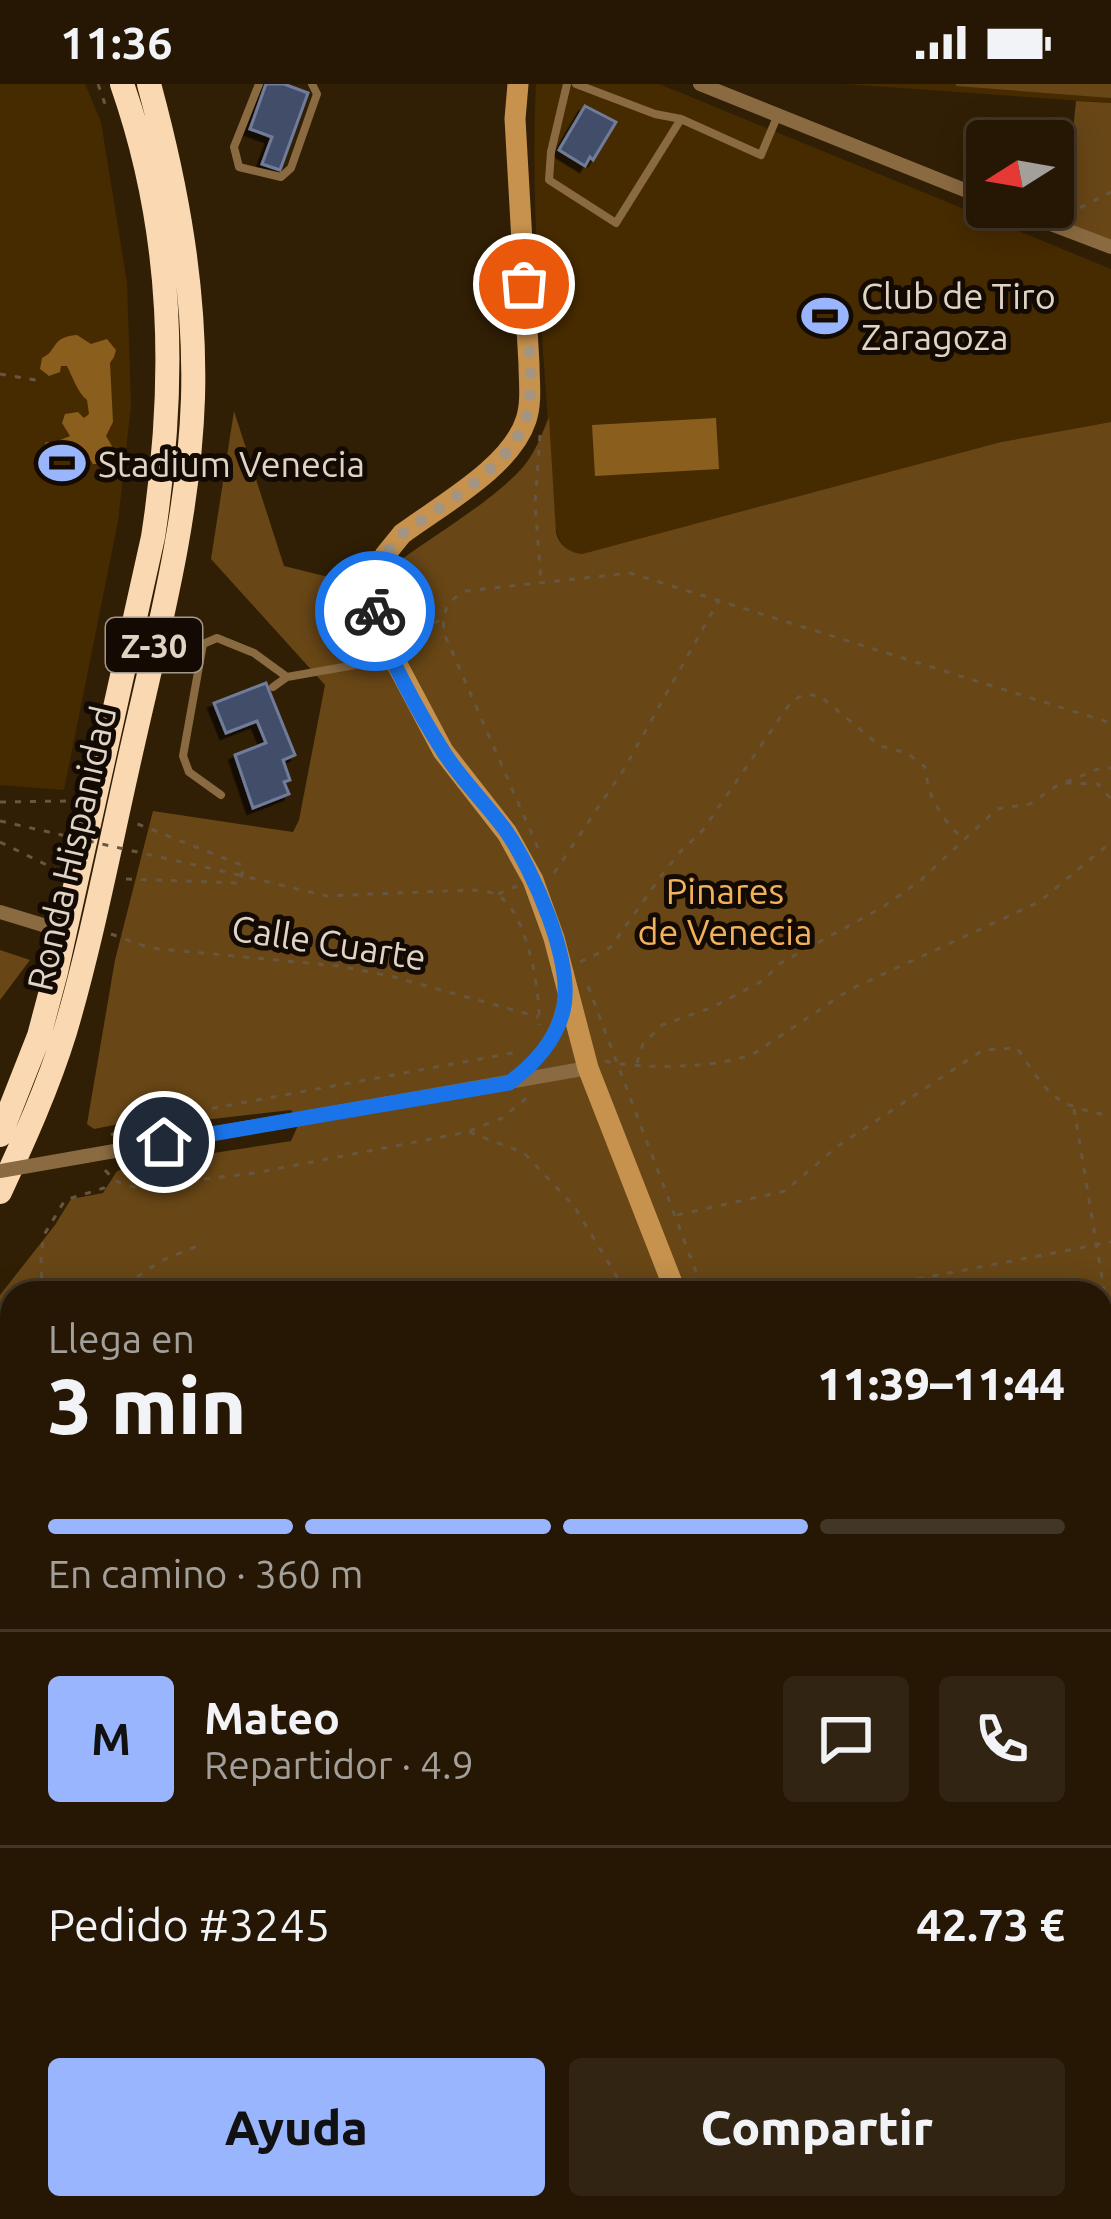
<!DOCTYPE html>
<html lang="es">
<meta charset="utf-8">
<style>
:root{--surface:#251704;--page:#312413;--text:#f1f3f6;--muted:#a39f9a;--line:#423626;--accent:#99b5fd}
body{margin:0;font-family:Ubuntu,sans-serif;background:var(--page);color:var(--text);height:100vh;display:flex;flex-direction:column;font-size:45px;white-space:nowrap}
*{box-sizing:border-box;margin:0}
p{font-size:39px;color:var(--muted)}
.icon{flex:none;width:66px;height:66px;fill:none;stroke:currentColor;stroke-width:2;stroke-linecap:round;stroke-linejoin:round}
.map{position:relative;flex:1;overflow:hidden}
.side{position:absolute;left:0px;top:1197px;width:1113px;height:939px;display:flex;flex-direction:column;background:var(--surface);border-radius:36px 36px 0 0;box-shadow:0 6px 30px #0003,0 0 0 3px var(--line)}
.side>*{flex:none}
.needle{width:78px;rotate:259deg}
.tools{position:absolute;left:966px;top:36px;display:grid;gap:24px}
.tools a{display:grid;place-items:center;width:108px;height:108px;border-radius:12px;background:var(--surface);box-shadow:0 6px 30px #0003,0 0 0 3px var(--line);font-size:60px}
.pin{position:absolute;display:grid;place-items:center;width:102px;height:102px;color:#fff;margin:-51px;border:6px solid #fff;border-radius:50%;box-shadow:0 3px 12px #0007}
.courier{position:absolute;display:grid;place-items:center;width:120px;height:120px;margin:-60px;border:9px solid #1a73e8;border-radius:50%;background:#fff;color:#222;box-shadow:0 3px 15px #0007}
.overview em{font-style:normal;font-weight:800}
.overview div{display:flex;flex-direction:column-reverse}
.overview{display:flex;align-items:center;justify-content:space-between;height:204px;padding:0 48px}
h1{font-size:78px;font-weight:800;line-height:90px}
.bar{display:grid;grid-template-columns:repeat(4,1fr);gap:18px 12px;align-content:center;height:144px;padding:0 48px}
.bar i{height:15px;border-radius:9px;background:var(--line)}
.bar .current{background:var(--accent)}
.bar p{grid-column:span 4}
.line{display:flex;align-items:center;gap:30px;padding:0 48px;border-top:3px solid var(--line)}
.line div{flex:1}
.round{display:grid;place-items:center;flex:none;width:126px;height:126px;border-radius:12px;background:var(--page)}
.cta{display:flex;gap:24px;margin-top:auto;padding:24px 48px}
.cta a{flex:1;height:138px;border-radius:12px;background:var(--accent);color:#111;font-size:48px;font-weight:800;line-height:138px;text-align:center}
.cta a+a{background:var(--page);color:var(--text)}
.status{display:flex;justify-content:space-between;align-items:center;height:84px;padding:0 60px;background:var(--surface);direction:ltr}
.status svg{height:33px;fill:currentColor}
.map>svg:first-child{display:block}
.green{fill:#472b00}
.forest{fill:#684616}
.water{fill:#8a5e1d}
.building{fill:#434e6a;stroke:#6f7b99;stroke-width:3;filter:url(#shadow)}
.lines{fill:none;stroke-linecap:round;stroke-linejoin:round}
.path{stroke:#675740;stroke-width:3;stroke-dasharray:6 9;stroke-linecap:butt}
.lane{stroke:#8a6a41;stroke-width:8}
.street{stroke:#8a6a41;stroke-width:14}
.secondary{stroke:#c6924d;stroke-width:21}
.highway{stroke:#fad9b2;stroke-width:24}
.path-bridge{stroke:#675740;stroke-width:3;stroke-dasharray:6 9;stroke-linecap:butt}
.street-bridge{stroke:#8a6a41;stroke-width:14}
.done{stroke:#a39582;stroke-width:12;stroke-dasharray:0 21.6}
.route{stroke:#1a73e8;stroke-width:15}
.labels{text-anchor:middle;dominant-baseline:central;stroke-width:10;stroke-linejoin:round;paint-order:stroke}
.shield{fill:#130b03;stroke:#a2988b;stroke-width:3}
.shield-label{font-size:33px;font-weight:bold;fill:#e0d4c5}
.poi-label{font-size:36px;fill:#e0d4c5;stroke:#130b03;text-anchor:start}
.street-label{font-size:36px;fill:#e0d4c5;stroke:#130b03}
.park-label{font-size:36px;fill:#f2b15b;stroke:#130b03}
</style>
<div class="status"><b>11:36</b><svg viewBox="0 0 49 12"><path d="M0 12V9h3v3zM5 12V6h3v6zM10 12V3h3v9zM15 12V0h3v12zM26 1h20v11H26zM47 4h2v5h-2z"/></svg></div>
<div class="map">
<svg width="1111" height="2135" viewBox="0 0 1111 2135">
<defs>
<filter id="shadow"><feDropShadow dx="-5.5" dy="5.5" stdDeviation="0" flood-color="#0009"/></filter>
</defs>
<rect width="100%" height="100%" fill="#311f05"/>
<path class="green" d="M0,0H85L101,38L127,199L131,321L118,437L64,706L0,701Z
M536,0H659L1111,185V338L1001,358L582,470C565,468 558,457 555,441C547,294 529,148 536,0Z
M845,0H1111V19Z
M1111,1833V2031L1110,2032L1101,2023V1834Z"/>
<path class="forest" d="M956,0H1111V14L956,2Z
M1076,17L1111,19V163L1069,148L1065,127Z
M234,327L284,482L373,504L393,490L402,475C438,449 495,415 523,383C535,369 542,350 549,333L556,449C559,461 570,469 582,470L1001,358L1111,338V1833L1101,1834V1209H12V1923L0,1917V1211L55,1141L71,1115L103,1109L117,1087L136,1081L291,1057L299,1039L291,1026L144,1043L140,1031L119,1040L94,1045L87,1040L115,876L153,727L293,748L299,736L325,601L211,475Z
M0,866L30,876L0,916Z
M1101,2023L1111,2031V2135H412L379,2124H1101Z"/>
<path class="water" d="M77,251L91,260L107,255L116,266L114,273L110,279L113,338L106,352C113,363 117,369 107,380H93L86,369L81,367L64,377L45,373L43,365L46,358L53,359L70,352L62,339L65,330L78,328L84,334L89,330L87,316C78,309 72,292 67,282H61L60,288L49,292L40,285L42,274C58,267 50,253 77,251Z
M716,334L719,385L595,392L592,341Z
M302,2124H379L412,2135H324Z"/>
<path class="building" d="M266,0H284L308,9L280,86L262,80L272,53L250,45Z
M585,22L616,38L593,76L590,73L585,82L559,66Z
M266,599L295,671L283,676L290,696L284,698L289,710L253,724L235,671L266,659L257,637L226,649L214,619Z
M12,2106V2124H38V2126L98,2124L100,2135H0V2108Z"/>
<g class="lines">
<path class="path" d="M98,0L105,20
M1071,134L1072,128L1111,108
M0,290L41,297
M540,351L535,420L541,497
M409,556L441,535
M1066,698L1098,685L1111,684
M0,718L70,717
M0,758L59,787
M538,764L444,549C442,528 446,517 466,507L630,489L1111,639
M554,789L624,685L719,516
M235,790L327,812L469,806C483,806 497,808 506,818C528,840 541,910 539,941
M126,795L240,799L244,782L135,739
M498,810L517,802
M111,850L150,864L339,882L394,893L539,933
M580,878L610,864L664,788L682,766L703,746L791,618L804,610L820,612L880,662L907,669L925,683C928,714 941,734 964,756
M588,902L704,1209
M605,977C642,986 721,984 755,969L849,906L1039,818L1111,758
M637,979L643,960L662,941L713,923L764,896L779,880L883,823L921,796L997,725L1030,720L1061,699L1098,700L1111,715
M1074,1025L1111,1248
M469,1048L524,1069L574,1122L627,1209
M111,1051L138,1038L518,968
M105,1086C115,1097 120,1101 135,1103L255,1089L467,1048L502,1034L529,1012
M677,1131L785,1107L838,1062L983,966L1017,964C1050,1012 1052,1021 1111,1032
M42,1209L41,1172L44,1151L65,1116L104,1104L109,1096
M112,1209L163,1176L200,1161
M844,1209L1111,1158
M0,1289L12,1273
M1101,1419L1111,1418
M0,1511L12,1510
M0,1792L12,1795
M0,1855L12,1859
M0,1908L12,1914
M401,2124L436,2135
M532,2124L562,2135
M1038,2135L1047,2124"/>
<path class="lane" d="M259,0L234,63L239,83L281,93L291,84L317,10L312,0
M567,0L551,68L549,96L616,139L681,35
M576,0L655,30L681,35L761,71L777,33
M273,603L287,593L355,581L384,567
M221,711L189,688L183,672L203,560L217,554L254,569L287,593
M1101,1608L1111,1607
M0,2050L12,2057
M0,2089L12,2087
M130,2124L149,2135"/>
<path class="street" d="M700,0L987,115
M1006,123L1111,163
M0,828L66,848
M512,997C540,976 561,947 565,912
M86,1072L588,984
M1101,1380L1111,1378
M1101,1976L1111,1967
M0,1985L12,1993
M242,2124L261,2135
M958,2133L965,2124"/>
<path class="secondary" d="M518,0L515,35L529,280C529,298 532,318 526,336C511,383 441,421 402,450L385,471L376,491L374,524L382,552L443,667L507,749L533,796L554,854L588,984L676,1209
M1101,2065L1111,2071"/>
<path class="highway" d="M0,1051L39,952L56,888L153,453C177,298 174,149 122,0
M0,1108C24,1056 48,1003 65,948C90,863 107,776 126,691C153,567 189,442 193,314C196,207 177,103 149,0"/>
<path class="path-bridge" d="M0,737L235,790"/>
<path class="street-bridge" d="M0,1087L86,1072"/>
</g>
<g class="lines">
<path class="done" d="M375,527C372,496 380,473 402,450C445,418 522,378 529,321C534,282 526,239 524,200"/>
<path class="route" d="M164,1058L509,999C533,981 556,956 563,927C575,879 533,786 506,747C486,719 461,696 443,667C422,634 382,564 375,527"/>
</g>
<defs>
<symbol id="stadium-bare" viewBox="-9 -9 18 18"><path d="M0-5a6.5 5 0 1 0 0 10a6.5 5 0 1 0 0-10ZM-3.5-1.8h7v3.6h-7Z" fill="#99b5fd" stroke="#130b03" stroke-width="2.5" paint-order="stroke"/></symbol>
</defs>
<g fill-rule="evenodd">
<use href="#stadium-bare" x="792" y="199" width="66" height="66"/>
<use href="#stadium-bare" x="29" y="346" width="66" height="66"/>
</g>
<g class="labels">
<rect class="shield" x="106" y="534" width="96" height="54" rx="9"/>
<g class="shield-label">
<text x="154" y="561">Z-30</text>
</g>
<g class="poi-label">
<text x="861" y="211">Club de Tiro<tspan x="861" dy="41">Zaragoza</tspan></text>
<text x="98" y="379">Stadium Venecia</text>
</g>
<g class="street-label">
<text transform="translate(71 764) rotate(-77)">Ronda Hispanidad</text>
<text transform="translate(329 858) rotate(9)">Calle Cuarte</text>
</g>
<g class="park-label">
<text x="725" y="806">Pinares<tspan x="725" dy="41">de Venecia</tspan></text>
</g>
</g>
</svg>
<div class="tools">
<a><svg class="needle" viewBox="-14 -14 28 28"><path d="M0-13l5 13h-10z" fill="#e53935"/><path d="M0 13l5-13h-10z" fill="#a39f9a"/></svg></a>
</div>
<div class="pin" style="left:524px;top:200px;background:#ea580c"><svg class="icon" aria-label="bag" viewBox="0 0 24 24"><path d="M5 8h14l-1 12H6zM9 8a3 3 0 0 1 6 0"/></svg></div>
<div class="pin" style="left:164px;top:1058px;background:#1f2937"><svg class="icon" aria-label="home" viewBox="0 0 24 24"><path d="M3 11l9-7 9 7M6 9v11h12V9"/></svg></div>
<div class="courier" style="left:375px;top:527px"><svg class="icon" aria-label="bike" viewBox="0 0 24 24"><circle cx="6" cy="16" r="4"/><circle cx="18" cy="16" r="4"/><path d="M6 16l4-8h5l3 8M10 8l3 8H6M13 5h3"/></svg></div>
<section class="side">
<div class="overview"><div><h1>3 min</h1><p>Llega en</p></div><em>11:39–11:44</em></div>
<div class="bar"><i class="current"></i><i class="current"></i><i class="current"></i><i></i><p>En camino · 360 m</p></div>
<div class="line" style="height:216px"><b class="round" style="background:var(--accent);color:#111">M</b><div><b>Mateo</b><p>Repartidor · 4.9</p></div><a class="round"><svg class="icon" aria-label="chat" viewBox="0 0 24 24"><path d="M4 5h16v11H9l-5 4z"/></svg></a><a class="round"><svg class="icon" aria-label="phone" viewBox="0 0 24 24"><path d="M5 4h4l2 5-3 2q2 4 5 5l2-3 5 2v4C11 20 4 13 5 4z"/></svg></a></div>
<div class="line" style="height:156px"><div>Pedido #3245</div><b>42.73 €</b></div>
<div class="cta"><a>Ayuda</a><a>Compartir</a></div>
</section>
</div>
